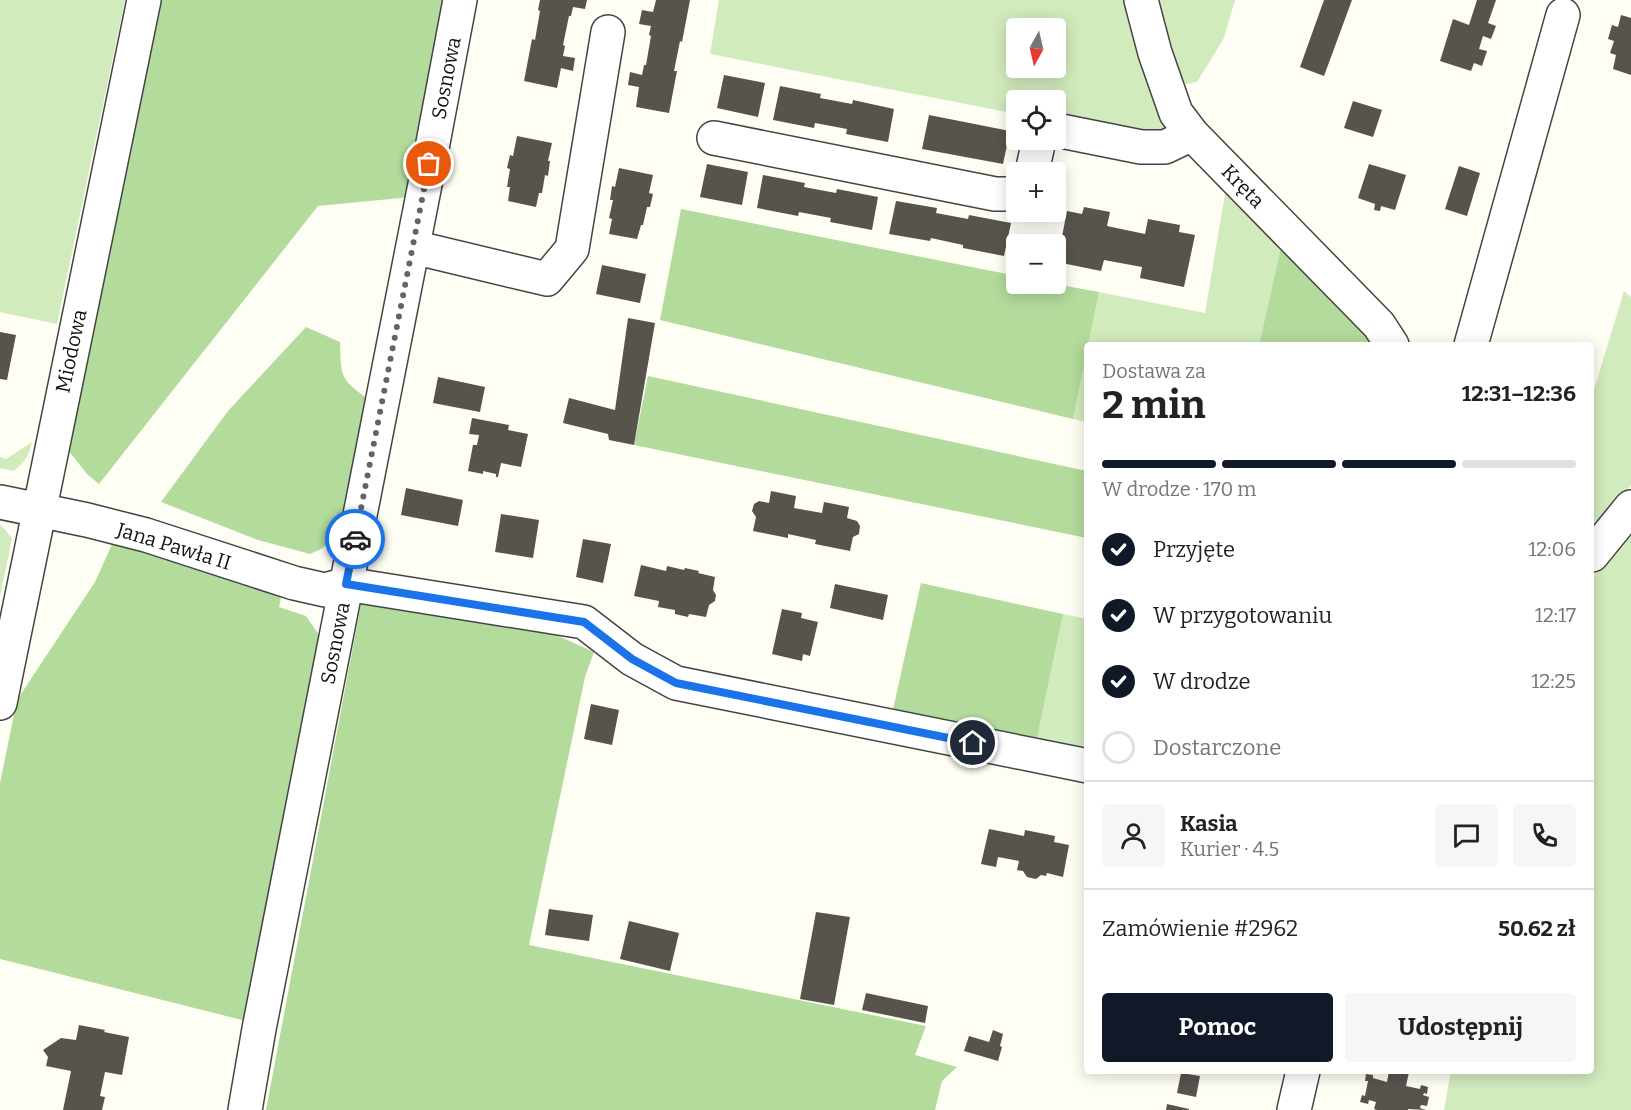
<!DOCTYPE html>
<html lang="pl">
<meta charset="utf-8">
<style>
:root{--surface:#fff;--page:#f6f6f6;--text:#222;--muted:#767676;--line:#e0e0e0;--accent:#111827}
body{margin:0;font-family:Bitter,serif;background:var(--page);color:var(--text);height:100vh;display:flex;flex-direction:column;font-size:22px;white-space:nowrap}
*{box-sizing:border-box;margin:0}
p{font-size:20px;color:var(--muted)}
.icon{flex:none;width:33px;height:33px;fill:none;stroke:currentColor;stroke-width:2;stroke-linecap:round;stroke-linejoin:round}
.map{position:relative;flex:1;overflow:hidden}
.panel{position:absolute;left:1084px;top:342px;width:510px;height:732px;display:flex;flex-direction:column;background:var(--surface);border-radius:6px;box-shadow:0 3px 15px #0003}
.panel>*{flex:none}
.needle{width:39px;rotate:188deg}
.tools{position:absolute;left:1006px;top:18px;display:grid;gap:12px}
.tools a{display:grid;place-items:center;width:60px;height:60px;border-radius:6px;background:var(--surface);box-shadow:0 3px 15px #0003;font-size:30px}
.pin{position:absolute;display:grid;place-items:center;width:51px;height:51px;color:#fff;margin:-26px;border:3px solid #fff;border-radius:50%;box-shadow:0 2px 6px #0007}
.courier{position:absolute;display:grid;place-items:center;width:60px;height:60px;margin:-30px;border:4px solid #1a73e8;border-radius:50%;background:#fff;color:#222;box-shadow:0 2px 8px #0007}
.headline em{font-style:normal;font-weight:700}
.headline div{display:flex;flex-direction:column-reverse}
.headline{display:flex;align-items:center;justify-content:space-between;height:102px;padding:0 18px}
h1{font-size:39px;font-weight:700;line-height:45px}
.bar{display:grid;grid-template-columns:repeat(4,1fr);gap:9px 6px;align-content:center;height:72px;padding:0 18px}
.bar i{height:8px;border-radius:4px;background:var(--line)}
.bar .active{background:var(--accent)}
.bar p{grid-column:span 4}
.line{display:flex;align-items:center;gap:15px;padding:0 18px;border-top:2px solid var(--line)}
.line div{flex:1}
.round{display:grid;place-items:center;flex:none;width:63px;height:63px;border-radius:6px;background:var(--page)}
ol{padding:0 18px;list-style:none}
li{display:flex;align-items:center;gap:18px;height:66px}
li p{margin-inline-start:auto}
li .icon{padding:6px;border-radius:50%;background:var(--accent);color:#fff;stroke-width:4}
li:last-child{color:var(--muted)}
li i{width:33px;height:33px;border:3px solid var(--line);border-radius:50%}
.cta{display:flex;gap:12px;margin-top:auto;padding:12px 18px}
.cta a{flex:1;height:69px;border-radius:6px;background:var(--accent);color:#fff;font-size:24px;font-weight:700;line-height:69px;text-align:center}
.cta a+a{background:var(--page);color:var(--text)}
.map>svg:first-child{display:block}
.green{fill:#d1ebbd;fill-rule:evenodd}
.forest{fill:#b3db9c}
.building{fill:#59534d}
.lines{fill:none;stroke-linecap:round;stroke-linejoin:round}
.minor-casing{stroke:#444;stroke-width:36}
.minor{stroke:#fff;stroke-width:33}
.done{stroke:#646460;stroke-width:6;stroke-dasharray:0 10.8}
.route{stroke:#1a73e8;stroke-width:8}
.labels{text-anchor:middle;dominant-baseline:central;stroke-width:6;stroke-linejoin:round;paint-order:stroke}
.street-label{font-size:20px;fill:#111;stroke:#fff}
</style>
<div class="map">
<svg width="1631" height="1110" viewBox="0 0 1631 1110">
<rect width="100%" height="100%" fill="#fffef4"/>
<path class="green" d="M0,0H125L57,324L0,312Z
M719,0H1235L1224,38L1197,82L1150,91L1167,123L1159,133L1056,122V100H1017V114L710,54ZM1017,28H1056V68H1017Z
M1227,182L1282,243L1259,345H1088L1099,292L1205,313Z
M1624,291L1631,297V485L1592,532V396Z
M1087,349V422L1073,419Z
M32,442C29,455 25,463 13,471L0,468V457L6,459Z
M0,524L12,538L0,597Z
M1631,530V1110H1444L1451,1071H1592V578Z
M1063,614L1087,619V754L1036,743Z"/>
<path class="forest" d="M162,0H449L411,197L318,206L99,484L87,474L68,450Z
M681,209L1017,276V284H1055L1099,292L1073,419L660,320Z
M1282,243L1374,345H1259Z
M306,327L340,342C341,374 339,379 367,398L343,534L321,549L310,554L258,540L161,502L228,411Z
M648,376L1087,471V538L634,445Z
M114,540L282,592L279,607L306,616L319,635L250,1022L0,959V783L17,700L95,582Z
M921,583L1063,614L1036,743L892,714Z
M361,604L554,634L594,652L585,677L529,945L926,1026L915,1055L957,1067L942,1081L935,1110H266Z"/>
<path class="building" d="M540,0H587L585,9L573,7L571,16H569L563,45L565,46L563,56L575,58L573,71L561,68L557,88L524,81L532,39L535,40L540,11L538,10Z
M656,0H690L682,42L680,41L674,71H677L669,113L636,107L639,87L628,85L630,72L642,75L644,65H646L651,36L649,35L651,26L639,24L642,10L653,12Z
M1324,0H1352L1324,76L1300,67Z
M1477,0H1496L1488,23L1496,26L1491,39L1483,36L1479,49L1487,51L1482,66L1474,63L1471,71L1440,61L1453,19L1469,25Z
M1621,15L1631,18V75L1613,69L1616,55L1610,53L1614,41L1608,39L1612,25L1618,27Z
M724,75L765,83L758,117L717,108Z
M780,86L821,94L820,98L852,104L853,100L894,109L888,142L846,134L847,129L815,123L814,128L773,120Z
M1353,101L1382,110L1373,137L1344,128Z
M929,115L1010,131L1003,164L922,149Z
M517,136L552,143L548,161H550L548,176L545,175L542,193H539L536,207L508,201L510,187H507L510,169L507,168L510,155L513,156Z
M707,164L748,172L742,205L700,197Z
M1369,164L1406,175L1395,210L1381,206L1380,211L1374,210L1375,204L1358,198Z
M1459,166L1480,173L1467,216L1445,209Z
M619,168L653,175L649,193L653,194L650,207H647L643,225H641L637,239L609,234L612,219L609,218L613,200H610L612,186L615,187Z
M763,175L805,183L804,187L836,193L837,189L878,197L872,230L830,222L831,218L799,212L798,216L757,208Z
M896,201L937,208L936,213L968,219L969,215L1011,223L1004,256L963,248V245L931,238L930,241L889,234Z
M1084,207L1110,212L1107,226L1145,234L1148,219L1180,225L1179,232L1195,235L1184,287L1140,278L1142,267L1104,260L1101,271L1057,262L1067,211L1082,214Z
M602,265L646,274L640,303L596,294Z
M628,318L655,323L634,445L609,440L608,434L563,423L569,398L615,410Z
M0,332L16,335L7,380L0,379Z
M438,377L485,387L480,412L433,403Z
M472,418L509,425L508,430L528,434L521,467L501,463L498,477H496V474L483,471V474L468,471L473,445H477L479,435L469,434Z
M406,488L463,500L458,526L401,515Z
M771,491L796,496L794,508L822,513L824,502L849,507L847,518L857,521L860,526L859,534L853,537L850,551L815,544L816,540L788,534V538L753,531L756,517L752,511L754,504L759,501L769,503Z
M501,514L539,520L533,558L495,552Z
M583,539L611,544L603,583L576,577Z
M641,565L666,571L667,566L684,570L685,568L699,571L698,573L715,577L713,590L716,595L715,601L709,605L706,617L689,614L688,617L675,614V610L658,607L659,601L634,596Z
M835,584L888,595L883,620L830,608Z
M782,609L802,613L801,618L818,622L810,656L803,654L802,661L772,654Z
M591,704L619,710L612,745L584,739Z
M989,829L1024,836L1025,830L1055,836L1054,842L1069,845L1063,877L1047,873L1046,876L1041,875L1036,879L1027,877L1023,871L1017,870L1019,861L998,857L996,867L981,864Z
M549,909L593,915L589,941L545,935Z
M816,912L850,917L834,1005L800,999Z
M629,921L679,933L670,971L620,959Z
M866,993L928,1006L925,1023L862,1010Z
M79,1025L105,1030L104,1032L129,1037L122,1075L105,1072L100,1096L105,1097L102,1110H63L71,1071L46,1066L48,1057L43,1050L61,1038L76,1040Z
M993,1030L1003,1034L1000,1046L1002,1047L998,1061L964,1051L969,1036L989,1042Z
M1389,1071L1409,1072L1406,1086L1420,1089L1421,1085L1428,1087L1427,1094L1424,1093L1423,1095L1429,1097L1427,1106L1421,1105L1420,1108L1426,1110L1408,1109V1110H1377L1374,1109L1376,1102L1369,1100L1368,1104L1360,1102L1362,1095L1365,1096L1368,1081H1365L1366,1074L1373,1075V1078L1387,1082Z
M1181,1073L1200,1076L1196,1097L1177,1093Z
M1167,1104L1189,1109V1110H1166Z"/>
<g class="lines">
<defs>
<path id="minor" d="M1141,0L1155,53L1176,113L1192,134L1379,325L1392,345
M1056,130L1141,147H1165L1192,134
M714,138L995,194H1017
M1032,172L1039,140
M413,247L547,279L572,249L608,32
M1471,345L1563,15
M0,502L87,520L146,535L294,583L325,590L346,584L584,622L632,659L676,683L1088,766
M1592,555L1631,507
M0,703L144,0
M245,1110L259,1029L429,164L460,0
M1294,1110L1303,1071"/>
</defs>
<use href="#minor" class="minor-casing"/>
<use href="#minor" class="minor"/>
</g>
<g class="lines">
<path class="done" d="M355,539L429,164"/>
<path class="route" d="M355,539L346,584L584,622L632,659L676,683L973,743"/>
</g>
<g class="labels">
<g class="street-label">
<text transform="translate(446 78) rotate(-79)">Sosnowa</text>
<text transform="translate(1243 186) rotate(46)">Kręta</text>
<text transform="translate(71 351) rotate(-78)">Miodowa</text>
<text transform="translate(174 546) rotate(17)">Jana Pawła II</text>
<text transform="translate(335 643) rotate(-79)">Sosnowa</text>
</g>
</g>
</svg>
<div class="tools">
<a><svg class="needle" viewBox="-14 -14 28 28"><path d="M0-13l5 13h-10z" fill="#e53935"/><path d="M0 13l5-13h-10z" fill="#767676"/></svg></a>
<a><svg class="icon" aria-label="locate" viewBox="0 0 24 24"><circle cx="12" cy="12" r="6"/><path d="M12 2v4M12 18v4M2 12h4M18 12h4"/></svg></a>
<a>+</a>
<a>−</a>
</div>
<div class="pin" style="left:429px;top:164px;background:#ea580c"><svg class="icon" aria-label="bag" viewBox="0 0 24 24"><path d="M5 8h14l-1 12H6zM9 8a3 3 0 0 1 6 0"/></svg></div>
<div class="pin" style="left:973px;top:743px;background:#1f2937"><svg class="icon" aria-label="home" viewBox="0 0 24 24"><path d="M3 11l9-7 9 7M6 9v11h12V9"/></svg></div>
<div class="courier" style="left:355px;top:539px"><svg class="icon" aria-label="car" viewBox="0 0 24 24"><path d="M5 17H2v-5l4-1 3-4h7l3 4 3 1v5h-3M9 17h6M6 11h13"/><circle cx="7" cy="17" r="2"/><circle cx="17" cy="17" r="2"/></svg></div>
<section class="panel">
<div class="headline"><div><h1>2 min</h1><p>Dostawa za</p></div><em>12:31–12:36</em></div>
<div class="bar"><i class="active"></i><i class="active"></i><i class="active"></i><i></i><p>W drodze · 170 m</p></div>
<ol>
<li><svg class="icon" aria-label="check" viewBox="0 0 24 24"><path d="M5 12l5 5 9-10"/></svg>Przyjęte<p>12:06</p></li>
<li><svg class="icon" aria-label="check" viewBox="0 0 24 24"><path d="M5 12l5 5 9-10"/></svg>W przygotowaniu<p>12:17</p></li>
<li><svg class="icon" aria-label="check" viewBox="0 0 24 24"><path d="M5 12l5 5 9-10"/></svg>W drodze<p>12:25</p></li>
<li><i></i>Dostarczone</li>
</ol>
<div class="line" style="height:108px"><a class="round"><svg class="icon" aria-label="person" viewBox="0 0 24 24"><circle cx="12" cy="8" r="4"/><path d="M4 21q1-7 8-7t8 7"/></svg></a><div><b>Kasia</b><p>Kurier · 4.5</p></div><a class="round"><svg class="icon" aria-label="chat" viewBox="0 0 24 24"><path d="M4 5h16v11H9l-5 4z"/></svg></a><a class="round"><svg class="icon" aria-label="phone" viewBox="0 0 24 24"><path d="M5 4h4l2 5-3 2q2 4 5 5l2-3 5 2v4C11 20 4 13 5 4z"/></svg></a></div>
<div class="line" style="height:78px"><div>Zamówienie #2962</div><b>50.62 zł</b></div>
<div class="cta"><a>Pomoc</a><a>Udostępnij</a></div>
</section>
</div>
